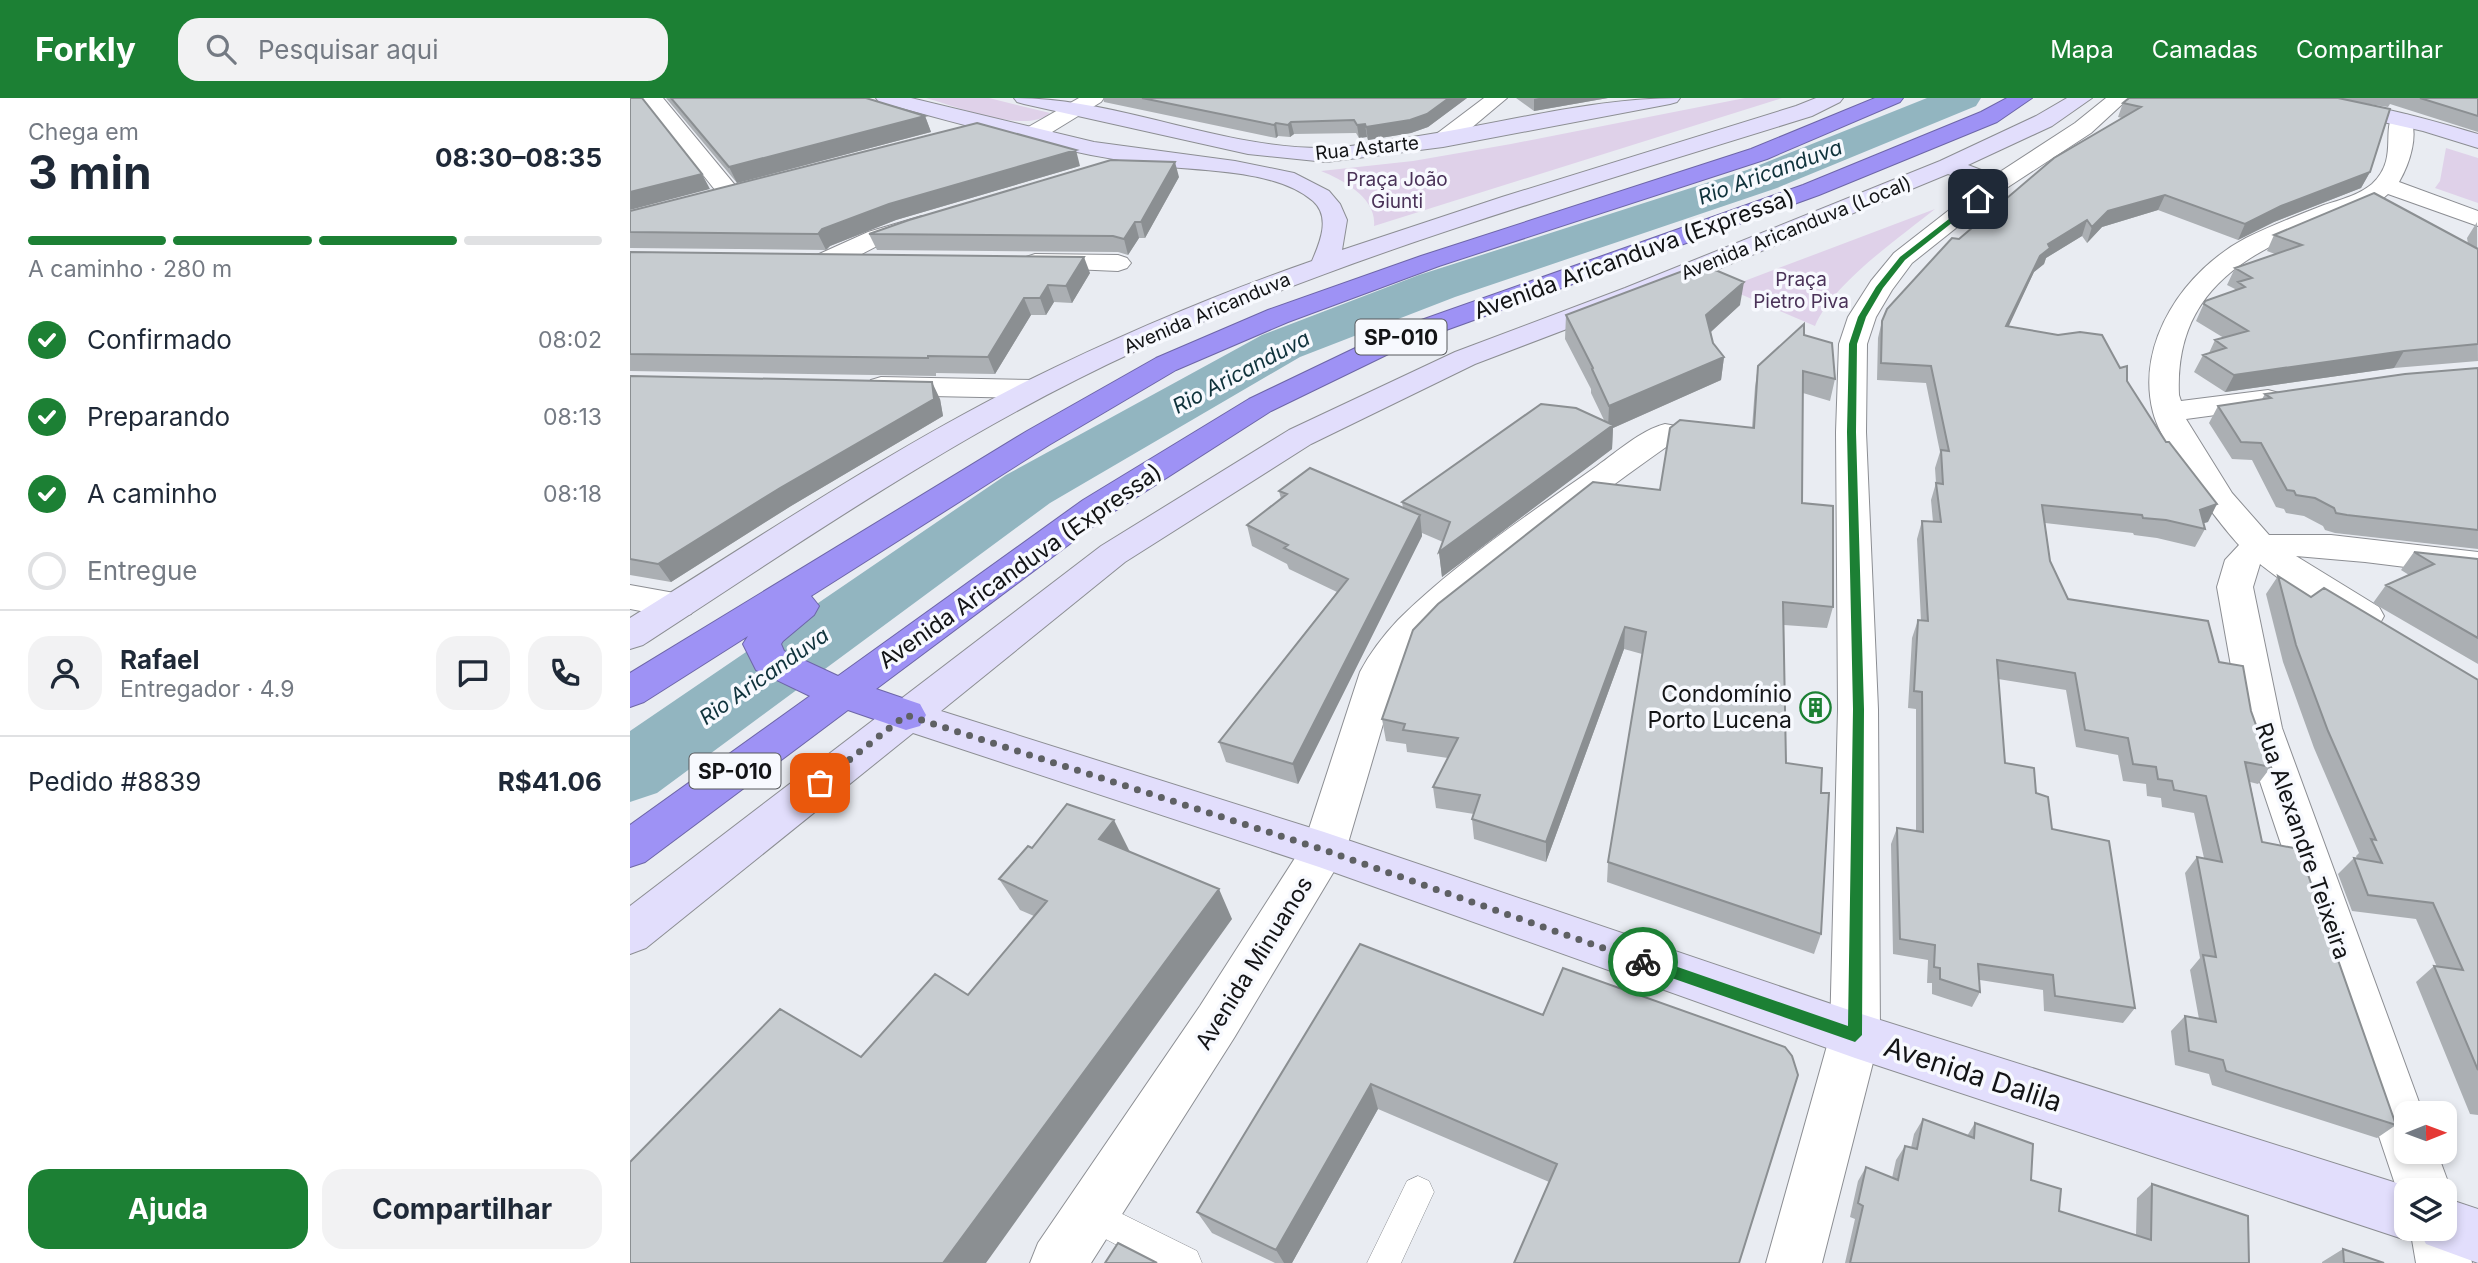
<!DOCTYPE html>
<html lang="pt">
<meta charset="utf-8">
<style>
:root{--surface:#fff;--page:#f2f2f3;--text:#1f2937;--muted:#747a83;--line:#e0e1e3;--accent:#1c8034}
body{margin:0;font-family:Inter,sans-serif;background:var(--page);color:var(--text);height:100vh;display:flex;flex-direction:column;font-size:26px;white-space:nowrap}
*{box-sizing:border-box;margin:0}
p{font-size:23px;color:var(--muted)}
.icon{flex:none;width:38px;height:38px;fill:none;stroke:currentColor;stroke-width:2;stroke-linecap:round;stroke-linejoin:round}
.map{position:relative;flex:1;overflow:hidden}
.drawer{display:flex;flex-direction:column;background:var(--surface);width:630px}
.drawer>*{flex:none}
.needle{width:46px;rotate:89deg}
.fabs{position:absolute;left:1764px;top:1003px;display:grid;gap:14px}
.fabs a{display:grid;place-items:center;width:63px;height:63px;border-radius:14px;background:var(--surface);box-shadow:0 4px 10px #0003;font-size:35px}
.pin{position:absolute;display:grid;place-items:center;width:60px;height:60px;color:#fff;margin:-30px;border-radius:14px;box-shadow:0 4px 10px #0006}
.courier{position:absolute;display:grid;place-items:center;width:70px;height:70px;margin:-35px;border:5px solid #1c8034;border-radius:50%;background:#fff;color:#222;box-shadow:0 2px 9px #0007}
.summary em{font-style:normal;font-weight:700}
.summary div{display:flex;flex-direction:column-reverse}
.summary{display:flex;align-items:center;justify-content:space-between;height:119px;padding:0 28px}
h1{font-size:46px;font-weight:700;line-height:52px}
.bar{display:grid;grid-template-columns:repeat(4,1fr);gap:10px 7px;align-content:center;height:84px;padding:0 28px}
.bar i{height:9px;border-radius:5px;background:var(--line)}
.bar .current{background:var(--accent)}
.bar p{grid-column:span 4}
.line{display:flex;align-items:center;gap:18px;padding:0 28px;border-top:2px solid var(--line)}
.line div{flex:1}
.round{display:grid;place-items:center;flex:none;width:74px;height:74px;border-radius:21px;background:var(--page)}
ol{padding:0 28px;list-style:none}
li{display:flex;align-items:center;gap:21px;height:77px}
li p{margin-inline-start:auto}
li .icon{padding:7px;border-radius:50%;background:var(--accent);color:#fff;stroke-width:4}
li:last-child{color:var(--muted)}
li i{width:38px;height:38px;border:4px solid var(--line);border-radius:50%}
.button{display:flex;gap:14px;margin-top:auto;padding:14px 28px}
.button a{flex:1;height:80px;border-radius:21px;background:var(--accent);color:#fff;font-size:28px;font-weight:700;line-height:80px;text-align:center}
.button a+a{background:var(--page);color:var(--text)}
header{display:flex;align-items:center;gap:42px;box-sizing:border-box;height:98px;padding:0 35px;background:var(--accent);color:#fff}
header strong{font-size:33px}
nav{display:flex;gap:38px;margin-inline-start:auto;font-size:24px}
.search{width:490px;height:63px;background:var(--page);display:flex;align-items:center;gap:18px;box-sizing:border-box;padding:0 24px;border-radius:21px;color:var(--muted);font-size:26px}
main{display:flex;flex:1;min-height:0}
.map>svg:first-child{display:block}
.green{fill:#dfd1e9}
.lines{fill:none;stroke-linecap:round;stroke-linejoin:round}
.river{fill:#92b5c0;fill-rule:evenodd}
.lane-casing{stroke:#8c8e93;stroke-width:1}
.street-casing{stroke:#8c8e93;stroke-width:2}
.secondary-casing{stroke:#8c8e93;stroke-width:2}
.highway-casing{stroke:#6d66a7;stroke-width:2}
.lane{fill:#fff;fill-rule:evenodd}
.street{fill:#fff;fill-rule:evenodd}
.secondary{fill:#e2defc;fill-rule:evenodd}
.highway{fill:#9e92f5;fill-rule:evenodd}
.wall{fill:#abafb3}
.shaded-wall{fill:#8b8f92}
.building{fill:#c7ccd0;stroke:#8b8f92;stroke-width:2}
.route{fill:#1c8034}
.done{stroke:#5e6063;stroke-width:7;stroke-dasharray:0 12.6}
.labels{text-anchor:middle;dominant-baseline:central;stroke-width:7;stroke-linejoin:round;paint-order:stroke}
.far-street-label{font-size:19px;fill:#131416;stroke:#f7f9fe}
.far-park-label{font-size:19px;fill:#4a3258;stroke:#f7f9fe}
.far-water-label{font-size:21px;font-style:italic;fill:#0f323b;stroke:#f7f9fe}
.shield{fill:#f7f9fe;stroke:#57595c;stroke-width:2}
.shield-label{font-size:21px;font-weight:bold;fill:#131416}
.street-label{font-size:23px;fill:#131416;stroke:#f7f9fe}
.poi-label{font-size:23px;fill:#131416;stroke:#f7f9fe;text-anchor:end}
.near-street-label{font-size:28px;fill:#131416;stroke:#f7f9fe}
</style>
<header>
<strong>Forkly</strong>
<div class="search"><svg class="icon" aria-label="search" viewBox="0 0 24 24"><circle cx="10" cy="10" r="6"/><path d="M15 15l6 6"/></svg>Pesquisar aqui</div>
<nav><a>Mapa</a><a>Camadas</a><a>Compartilhar</a></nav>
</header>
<main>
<section class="drawer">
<div class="summary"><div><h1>3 min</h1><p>Chega em</p></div><em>08:30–08:35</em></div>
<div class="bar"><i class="current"></i><i class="current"></i><i class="current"></i><i></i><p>A caminho · 280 m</p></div>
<ol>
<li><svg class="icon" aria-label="check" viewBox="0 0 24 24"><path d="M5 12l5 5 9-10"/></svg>Confirmado<p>08:02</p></li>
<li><svg class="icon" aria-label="check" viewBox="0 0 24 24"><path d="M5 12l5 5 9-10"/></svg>Preparando<p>08:13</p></li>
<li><svg class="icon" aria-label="check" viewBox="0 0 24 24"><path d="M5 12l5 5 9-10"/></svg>A caminho<p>08:18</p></li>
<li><i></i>Entregue</li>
</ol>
<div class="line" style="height:126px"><a class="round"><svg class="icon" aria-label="person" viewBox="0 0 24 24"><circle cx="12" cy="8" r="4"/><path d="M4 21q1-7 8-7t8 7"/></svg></a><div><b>Rafael</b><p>Entregador · 4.9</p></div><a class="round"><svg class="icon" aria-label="chat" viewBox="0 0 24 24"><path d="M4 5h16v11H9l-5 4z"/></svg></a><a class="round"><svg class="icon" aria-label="phone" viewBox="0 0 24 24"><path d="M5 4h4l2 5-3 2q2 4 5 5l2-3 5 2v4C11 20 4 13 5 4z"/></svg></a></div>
<div class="line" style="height:91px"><div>Pedido #8839</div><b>R$41.06</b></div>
<div class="button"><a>Ajuda</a><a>Compartilhar</a></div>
</section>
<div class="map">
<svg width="1848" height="1165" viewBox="0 0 1848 1165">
<rect width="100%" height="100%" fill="#e9ecf2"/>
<path class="green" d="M296,0H359L420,15C396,37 325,8 296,0Z
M1115,0H1152L744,128C747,100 713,82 691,73L783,63L881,46Z
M1816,50L1848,60V105L1805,90L1810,83Z
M1305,111C1269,140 1202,186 1185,228L1096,190Z"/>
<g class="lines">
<path class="river" d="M1297,0H1351L1346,8L1147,90L825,199L670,259L420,405L27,695L0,704V633L376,377L632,237L789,177L1117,72Z"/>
<defs>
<path id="lane" d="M788,1078L799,1083L804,1094L771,1165H737L777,1083Z
M460,1100L567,1153L572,1165H521L449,1127L444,1116L449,1105Z"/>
<path id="street" d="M12,0H33L109,92L113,97L109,102H93Z
M449,0H474L471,4L409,42H393L390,37L393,32Z
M854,0H877L821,47H805L802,42L805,37Z
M1476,0H1499L1461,35L1375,91L1282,165L1262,192L1246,219L1237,246L1236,334L1248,611L1250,937L1192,1165H1136L1200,937L1208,611L1206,334L1209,246L1218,219L1241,183L1264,155L1359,81L1445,25Z
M1771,16L1779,17C1790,36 1779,67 1769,84L1848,113V128L1758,96L1751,102C1654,141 1543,169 1549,297L1551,303L1638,292L1649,295L1653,301L1649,307L1638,310L1556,321L1602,395L1639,437H1701L1848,454V478L1735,464L1666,458L1749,509L1754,518L1749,527C1743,529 1738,531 1733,530C1711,526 1649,481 1630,466L1623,489L1652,630L1793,1015H1776V1054H1807L1821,1092L1815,1106L1826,1111L1835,1130L1842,1165H1786L1780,1130H1815V1092H1776V1112L1767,1092L1612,630L1587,489L1595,462L1609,447C1585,421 1531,347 1523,314C1505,244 1555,172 1616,140C1641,128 1668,117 1694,107C1710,102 1729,97 1742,86C1768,62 1752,34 1763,17Z
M292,118L301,120L304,125L301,130C285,135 269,139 253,145C233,154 209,173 187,167L183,162L187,157L238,134Z
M405,156L488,157L497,160L501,165L497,170L488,173L396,169L392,164L396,159Z
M251,279L405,282L415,285L420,291L415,297L405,300L251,297L241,294L236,288L241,282Z
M1035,326L1046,328L1051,335L1046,342C982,387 919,434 858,485C825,512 790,538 768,575L716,752L709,765L604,940L461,1165H400L408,1145L570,908L674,746L730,574C740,555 753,538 768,522C824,466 902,414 967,368C988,353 1011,332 1035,326Z
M0,487L61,498L66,507L61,516L48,520L0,511Z"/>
<path id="secondary" d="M246,0H281L464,44L605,63L664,75L699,93L710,106L717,122L712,152L872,99L1166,8L1186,0H1213L1210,4L1182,18C955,89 725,154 508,252C333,332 174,442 13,547L0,551V520C130,439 258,353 395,284C488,238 584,197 682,163C690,144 701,119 683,103C647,72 574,73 529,68C506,65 483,61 461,57C389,42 319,23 249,4Z
M384,0C488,0 588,50 693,50C715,50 739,45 761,42C857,30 954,0 1050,0L1047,4L1040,6L813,49L696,64L618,56L394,6L387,4Z
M1437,0H1462L1422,28L1338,67L1375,81L1379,86L1375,91H1359L1318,76L1013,202L845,266L681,346L495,464L311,613L694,734L1225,914L1776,1088L1786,1092H1776V1130H1815V1100L1848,1111V1165L1796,1146L1791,1136L1776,1142L1225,960L689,769L283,635L16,850L0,856V808L471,448L659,332L825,254L995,190L1310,63L1406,18Z
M1662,0C1725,0 1787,18 1848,36V50L1793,33L1665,4Z"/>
<path id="highway" d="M1245,0H1273L1270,4L1137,61L809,168L658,224L546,272L419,347L181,498L189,508L184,517L153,543L151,546L154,553L208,578L453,402L619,301L763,232L1173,87L1351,14L1377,0H1402L1367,24L1189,97L783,244L641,313L477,418L246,591L290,606L296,617L290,628L276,632L218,612L15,764L0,769V727L180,598L126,572L113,546L118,538L14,604L0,609V575L397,333L526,260L638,212L791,158L1121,51Z"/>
</defs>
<use href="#lane" class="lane-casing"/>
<use href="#street" class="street-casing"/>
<use href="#secondary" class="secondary-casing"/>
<use href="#highway" class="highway-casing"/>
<use href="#lane" class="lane"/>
<use href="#street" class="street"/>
<use href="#secondary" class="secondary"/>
<use href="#highway" class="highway"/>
</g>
<path class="wall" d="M36,0H236L295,18L301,34L107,85Z
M473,0H837L798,29L781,35L738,42L737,39L729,40L726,35L664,36L660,39L648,38L646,40L474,4Z
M886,0H978L904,13Z
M1499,0H1848V34L1760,6L1758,9L1732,5L1740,74L1731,90L1644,124L1608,142L1528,112L1472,129L1457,145L1452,138L1416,160L1414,166L1404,174L1378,228L1497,283L1578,424L1573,425L1575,431L1565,449L1527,440L1504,437L1503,435L1415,425L1420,463L1438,501L1589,564L1621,613L1641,669L1628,686L1620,684L1632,744L1766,1027L1747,1040L1582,987L1579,976L1545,967L1541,933L1555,918L1569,921L1560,872L1570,860L1555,775L1567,759L1574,760L1564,715L1532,709L1531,700L1517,698L1516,686L1493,683L1488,657L1446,649L1436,592L1368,581L1375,665L1406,695L1505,910L1493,925L1414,913L1413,892L1350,882V894L1342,909L1302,896V885H1297L1298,862L1263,856L1261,746L1267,730L1286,733V611L1278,610L1282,540L1288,522L1291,523L1287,441L1292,423L1303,424L1301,402L1306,385L1305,370L1310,354L1296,285L1247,282L1248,240L1252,223L1329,141L1492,20L1488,19L1493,5Z
M450,68L266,122L200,148L196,152L0,150V113Z
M549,79L515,140H509L498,157L488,154L247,152L239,136Z
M1847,124L1848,263L1764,270L1595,294L1564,274L1573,257L1579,255L1585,242L1594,240L1566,223L1575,203L1604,193L1605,191L1597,187L1605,170L1645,156L1637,153L1644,137L1838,146L1837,140Z
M0,154L460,175L442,205L424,204L416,217H401L365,276L306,275V278L0,273Z
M1110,207L1081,234L1083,245L1094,259L1091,282L983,330L982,351L812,479L809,454L813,444L792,435V438L668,686L596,664L589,644L707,494L659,471L657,466L622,448L617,427L651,401L649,393L773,410L772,404L974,322L961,295V291L935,241L936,217Z
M1174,237L1205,281L1200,303L1173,295L1172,405L1203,509L1197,530L1154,527L1156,665L1191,695V836L1184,856L977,784L978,764L1012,556L994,551L916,764L844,741L842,721L844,716L806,710L803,689L818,660L777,654L776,646L756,643L752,621L1030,392L1122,330L1125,289L1128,268Z
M1848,270V451L1705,435L1695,432L1693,428L1674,418L1656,415L1654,411L1646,409L1622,362L1602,361L1579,325L1588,308L1632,301L1635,296Z
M0,278L310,301L313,318L161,408L41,484L0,477Z
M1784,454L1848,461V566L1743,505L1756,487L1779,477L1771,472Z
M1648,478L1681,499L1848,582V1017L1840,1016L1786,884L1804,868L1807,869L1786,821L1722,813L1708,776L1724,760L1727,761L1726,758L1729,755L1684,650L1653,564L1636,496Z
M402,750L499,753L602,821L231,959L338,897L404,818L390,812L369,781Z
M730,846L1109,1165L748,1011L662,1165H645L582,1135L567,1114Z
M1293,1021L1337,1038L1345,1025L1401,1082L1429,1113L1506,1137L1507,1100L1522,1086L1619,1165H1215L1225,1121L1220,1119L1228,1083L1236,1069L1262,1080L1266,1062L1275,1048L1281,1050L1284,1036Z
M1713,1151L1754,1165H1692V1164Z"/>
<path class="shaded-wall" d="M819,0H837L798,29L781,35L738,42L736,29Z
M909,0H978L904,13V1Z
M295,18L301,34L107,85L99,69Z
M661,24L664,36L660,39L658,27Z
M646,25L648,38L646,40L644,27Z
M735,26L737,39L729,40L727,27Z
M446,52L450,68L266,122L200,148L196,152L188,136L192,131L259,106Z
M545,64L549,79L515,140L511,124Z
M1740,74L1731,90L1644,124L1608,142L1615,126L1651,108Z
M72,76L80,91L0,112V94Z
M1535,97L1528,112L1472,129L1457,145L1462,129L1478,113Z
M1457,122L1452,138L1416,160L1414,166L1404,174L1371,245L1376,228L1410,158L1418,146Z
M505,124L509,140L498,157L494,141Z
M454,159L460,175L442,205L436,188Z
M1114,184L1110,207L1074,240L1076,217Z
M418,187L424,204L416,217L410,200Z
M394,200L401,217L365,276L358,259Z
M1774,253L1764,270L1595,294L1604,277Z
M1094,259L1091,282L983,330L982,351L812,479L809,454L978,331L979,308Z
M302,284L310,301L313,318L161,408L41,484L28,466L150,390Z
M1587,406L1578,424L1563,428L1570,412Z
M790,417L792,438L668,686L663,666Z
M995,529L994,551L916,764V744Z
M484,722L500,754L469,741Z
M589,791L602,821L356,1165H313Z
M741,986L748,1011L662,1165H654L646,1152Z"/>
<path class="building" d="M0,0H12L72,76L0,94Z
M41,0H236L295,18L99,69Z
M512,0H819L797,16L780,22L736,29L735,26L727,27L724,22L661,24L658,27L646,25L644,27Z
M1499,0H1708L1760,11L1740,74L1651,108L1615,126L1535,97L1478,113L1462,129L1457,122L1418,146L1420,150L1410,158L1376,228L1428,237L1450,234L1472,237L1490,270L1497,268V283L1536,344H1539L1587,406L1570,412L1575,431L1536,422L1513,420L1512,417L1412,407L1420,463L1438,501L1578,523L1589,564L1613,568L1621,613L1641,669L1615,664L1632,744L1669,751L1766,1027L1596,973L1593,962L1559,953L1555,918L1586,924L1573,857L1586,859L1567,759L1592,764L1576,698L1544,692L1542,683L1528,681L1526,669L1503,666L1498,640L1455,632L1445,575L1367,562L1375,665L1404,670L1406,695L1418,699L1422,731L1479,743L1505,910L1425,898L1423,877L1348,866L1350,894L1310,881V870L1304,869L1305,847L1270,841L1267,730L1293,734L1292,594L1284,593L1288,522L1298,523L1292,423L1311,424L1306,385L1313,386L1311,352L1319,353L1301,268L1251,265L1252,223L1257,211L1322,140L1329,141L1424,60L1511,9L1493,5Z
M1790,0H1848V18Z
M347,25L446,52L259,106L192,131L188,136L0,134V113Z
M481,62L545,64L511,124H505L494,141L483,138L239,136L279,122Z
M1744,95L1848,151V246L1774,253L1604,277L1573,257L1596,250L1585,242L1618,233L1574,206L1575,203L1615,189L1608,184L1622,180L1605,170L1672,147L1644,137Z
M0,154L454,159L436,188L418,187L410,200H394L358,259L298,258V260L0,256Z
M1071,166L1114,184L1076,217L1083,245L1094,259L979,308L962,271L963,270L936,217Z
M1174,226V237L1202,245L1205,281L1173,273L1172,405L1203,408V509L1153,504L1156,665L1192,670L1191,695H1199L1191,836L978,764L1016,534L995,529L916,744L842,721L850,697L803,689L828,640L773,632L775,626L752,621L783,532L808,506L963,384L1030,392L1040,330L1050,322L1124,330L1128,268Z
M1848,270V432L1717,417L1706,415L1704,410L1685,400L1666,397L1664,393L1657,392L1631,345L1611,344L1588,308L1641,300L1635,296L1775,276Z
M0,278L302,284L304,301L150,390L28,466L0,461Z
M911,306L946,310L983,327L809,454L820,424L772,404Z
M680,370L790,417L663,666L589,644L718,481L654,450L658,447L617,427L657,396L649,393Z
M1784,454L1848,461V540L1756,487L1804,466Z
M1648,478L1681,499L1694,490L1848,582V972L1804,868L1833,872L1803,805L1738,797L1724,760L1752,765L1741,741L1746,742L1698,633L1666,547Z
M437,706L484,722L469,741L589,791L313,1165H0V1064L150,911L231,959L305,876L338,897L417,803L369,781L398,748L402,750Z
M730,846L913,917L933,870L1155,949L1162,958L1168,977L1109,1165H884L927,1066L741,986L646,1152L567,1114Z
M1293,1021L1344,1040L1345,1025L1403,1046L1401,1082L1431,1091L1429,1113L1521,1142L1522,1086L1618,1118L1619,1165H1220L1233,1108L1228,1105L1236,1069L1268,1082L1275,1048L1287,1051Z
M488,1145L527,1165H475Z
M1713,1151L1754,1165H1714Z"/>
<path class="route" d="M1346,100L1352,101L1275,162L1253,190L1236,219L1227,246L1226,334L1234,611L1232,937L1225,944L1013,870L1006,864L1013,857L1218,928L1223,611L1217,334L1219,246L1228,219L1246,189L1270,159Z"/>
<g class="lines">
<path class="done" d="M190,685L276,617L694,752L1013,864"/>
</g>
<defs>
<symbol id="building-ring" viewBox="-11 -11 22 22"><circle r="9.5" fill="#f7f9fe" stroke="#1c8034" stroke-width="1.5"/><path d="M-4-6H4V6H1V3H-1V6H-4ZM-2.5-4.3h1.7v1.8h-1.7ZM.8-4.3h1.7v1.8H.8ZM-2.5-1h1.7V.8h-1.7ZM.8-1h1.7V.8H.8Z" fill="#1c8034"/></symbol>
</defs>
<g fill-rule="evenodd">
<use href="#building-ring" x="1168" y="592" width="35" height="35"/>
</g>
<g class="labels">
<g class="far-street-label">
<text transform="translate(737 50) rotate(-6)">Rua Astarte</text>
<text transform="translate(1166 130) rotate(-22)">Avenida Aricanduva (Local)</text>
<text transform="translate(577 215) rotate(-23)">Avenida Aricanduva</text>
</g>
<g class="far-park-label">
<text x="767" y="81">Praça João<tspan x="767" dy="22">Giunti</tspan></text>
<text x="1171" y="181">Praça<tspan x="1171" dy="22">Pietro Piva</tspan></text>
</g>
<g class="far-water-label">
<text transform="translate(1140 74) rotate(-20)">Rio Aricanduva</text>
<text transform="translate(611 274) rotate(-28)">Rio Aricanduva</text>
<text transform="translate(134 578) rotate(-35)">Rio Aricanduva</text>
</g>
<g class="shield">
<rect x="725.5" y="221.5" width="91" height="35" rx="5"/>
<rect x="59.5" y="655.5" width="91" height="35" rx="5"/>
</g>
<g class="shield-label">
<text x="771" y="239">SP-010</text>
<text x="105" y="673">SP-010</text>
</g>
<g class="street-label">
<text transform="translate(1004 156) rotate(-20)">Avenida Aricanduva (Expressa)</text>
<text transform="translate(390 468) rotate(-35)">Avenida Aricanduva (Expressa)</text>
<text transform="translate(1673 743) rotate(71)">Rua Alexandre Teixeira</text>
<text transform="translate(624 865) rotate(-58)">Avenida Minuanos</text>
</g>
<g class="poi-label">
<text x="1162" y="596">Condomínio<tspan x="1162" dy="26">Porto Lucena</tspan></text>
</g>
<g class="near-street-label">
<text transform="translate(1343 976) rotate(18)">Avenida Dalila</text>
</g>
</g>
</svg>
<div class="fabs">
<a><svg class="needle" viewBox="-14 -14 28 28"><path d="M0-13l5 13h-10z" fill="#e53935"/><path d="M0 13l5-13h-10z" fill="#747a83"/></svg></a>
<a><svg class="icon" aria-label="layers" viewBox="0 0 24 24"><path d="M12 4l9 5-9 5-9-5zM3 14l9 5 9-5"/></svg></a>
</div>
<div class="pin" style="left:190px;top:685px;background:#ea580c"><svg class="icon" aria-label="bag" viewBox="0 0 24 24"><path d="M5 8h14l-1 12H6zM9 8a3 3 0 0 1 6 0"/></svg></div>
<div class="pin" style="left:1348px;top:101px;background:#1f2937"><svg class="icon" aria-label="home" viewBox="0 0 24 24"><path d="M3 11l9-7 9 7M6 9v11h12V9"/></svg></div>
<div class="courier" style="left:1013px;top:864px"><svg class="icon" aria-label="bike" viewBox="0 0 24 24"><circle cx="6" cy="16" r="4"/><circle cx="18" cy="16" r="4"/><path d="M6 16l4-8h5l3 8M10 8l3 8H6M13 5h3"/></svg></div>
</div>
</main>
